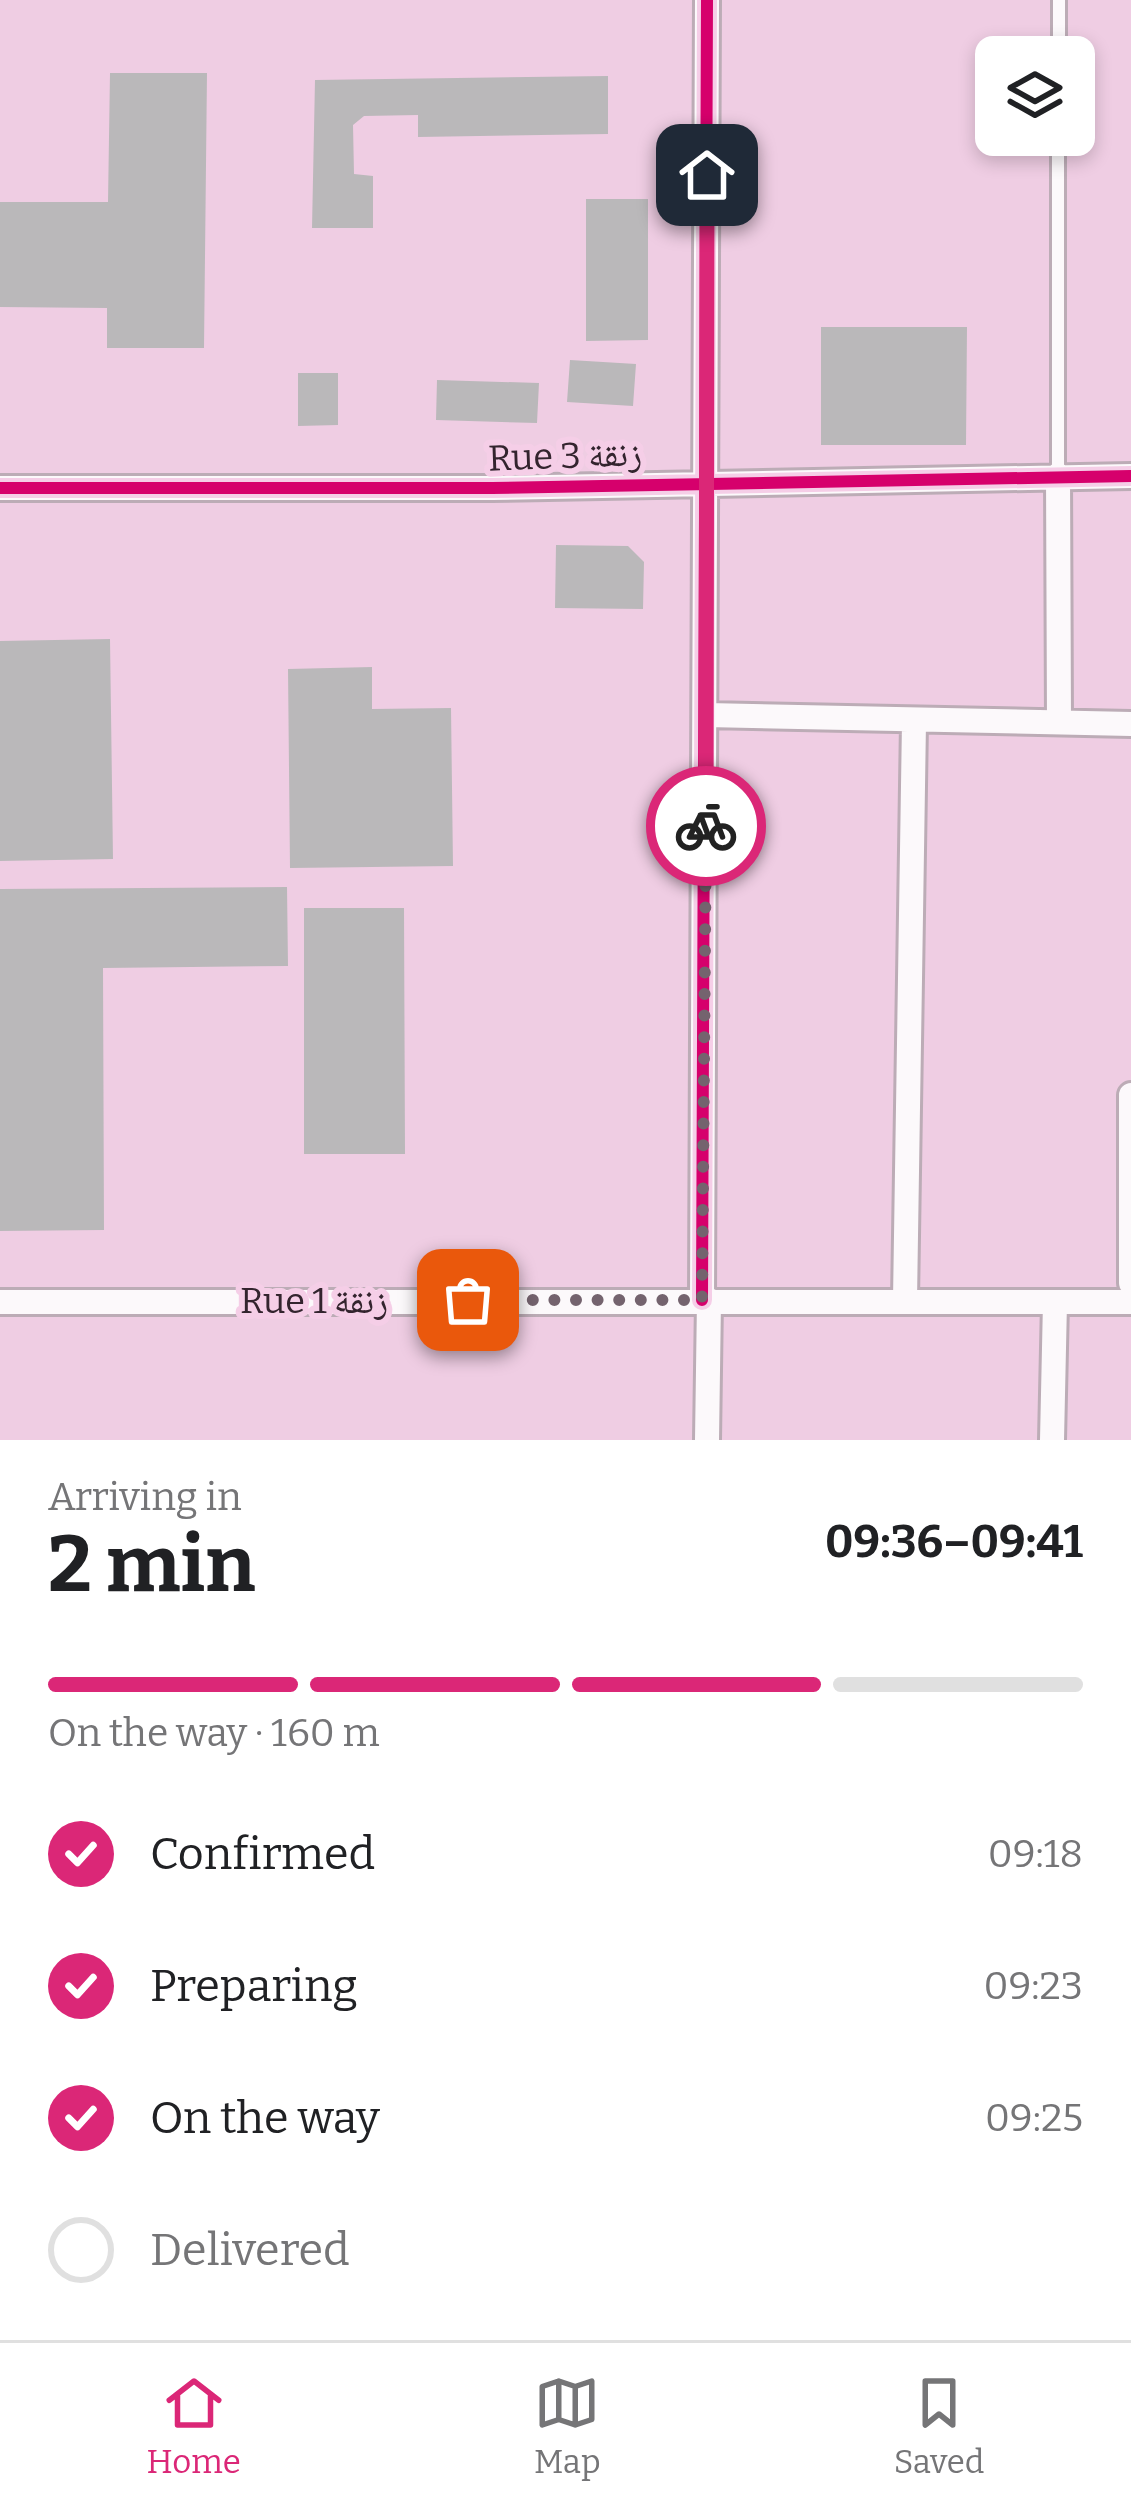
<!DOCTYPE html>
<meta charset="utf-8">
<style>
:root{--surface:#fff;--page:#f2f2f2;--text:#202124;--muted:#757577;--line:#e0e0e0;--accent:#db2777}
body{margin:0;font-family:Bitter,"Noto Naskh Arabic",serif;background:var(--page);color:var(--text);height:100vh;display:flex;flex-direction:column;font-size:45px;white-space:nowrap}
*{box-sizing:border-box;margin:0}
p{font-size:39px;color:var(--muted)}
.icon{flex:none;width:66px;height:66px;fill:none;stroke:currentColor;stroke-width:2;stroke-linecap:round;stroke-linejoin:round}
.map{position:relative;height:1440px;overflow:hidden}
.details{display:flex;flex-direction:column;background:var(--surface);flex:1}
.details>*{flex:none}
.buttons{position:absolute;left:975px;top:36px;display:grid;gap:24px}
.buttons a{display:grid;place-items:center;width:120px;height:120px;border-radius:18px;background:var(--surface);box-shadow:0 6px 18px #0003;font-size:60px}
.pin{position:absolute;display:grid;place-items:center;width:102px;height:102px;color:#fff;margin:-51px;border-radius:24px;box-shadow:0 6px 18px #0006}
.courier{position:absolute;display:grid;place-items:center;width:120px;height:120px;margin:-60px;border:9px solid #db2777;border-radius:50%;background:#fff;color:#222;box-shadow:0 3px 15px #0007}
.headline em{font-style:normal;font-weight:700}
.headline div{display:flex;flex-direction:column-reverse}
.headline{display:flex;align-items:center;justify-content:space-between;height:204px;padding:0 48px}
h1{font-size:78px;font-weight:700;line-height:90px}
.bar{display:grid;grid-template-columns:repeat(4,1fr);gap:18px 12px;align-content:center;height:144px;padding:0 48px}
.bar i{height:15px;border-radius:9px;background:var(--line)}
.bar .on{background:var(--accent)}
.bar p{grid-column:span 4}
ol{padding:0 48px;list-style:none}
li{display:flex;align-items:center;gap:36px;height:132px}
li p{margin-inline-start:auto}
li .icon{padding:12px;border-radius:50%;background:var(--accent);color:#fff;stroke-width:4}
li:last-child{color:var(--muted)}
li i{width:66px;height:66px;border:6px solid var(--line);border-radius:50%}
.menu{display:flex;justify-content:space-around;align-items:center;height:168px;border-top:3px solid var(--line);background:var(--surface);font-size:33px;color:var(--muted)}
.menu a{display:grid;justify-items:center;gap:6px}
.menu .on{color:var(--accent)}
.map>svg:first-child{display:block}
.built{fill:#efcde3;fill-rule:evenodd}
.building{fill:#bab8ba}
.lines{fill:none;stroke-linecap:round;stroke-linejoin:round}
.lane-casing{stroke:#bcacb6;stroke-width:18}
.street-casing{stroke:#bcacb6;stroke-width:30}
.lane{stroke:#fcf9fb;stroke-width:12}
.street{stroke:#fcf9fb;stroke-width:24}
.cycleway-casing{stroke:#f5cee7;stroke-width:20}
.cycleway{stroke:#d6006c;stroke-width:12}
.done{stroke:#74636e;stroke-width:12;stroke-dasharray:0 21.6}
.route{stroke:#db2777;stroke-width:15}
.labels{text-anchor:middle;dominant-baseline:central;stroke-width:12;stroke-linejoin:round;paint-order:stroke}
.street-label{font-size:36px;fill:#33242e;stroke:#f5cee7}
</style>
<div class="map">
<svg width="1131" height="1440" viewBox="0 0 1131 1440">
<rect width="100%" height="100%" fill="#ecd7e4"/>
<path class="built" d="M0,0H1131V1440H0ZM996,57H1074V135H996Z"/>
<path class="building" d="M110,73H207L204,348H107V308L0,307V202H108Z
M608,76V134L418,137V115L364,116L353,125L354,174L373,176V228H312L315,80Z
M586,199H648V340L586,341Z
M821,327H967L966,445H821Z
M570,360L636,364L633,406L567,402Z
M298,373H338V425L298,426Z
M437,380L539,383L537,423L436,420Z
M556,545L628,546L644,562L643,609L555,608Z
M110,639L113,859L0,861V641Z
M372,667V709L451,708L453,866L290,868L288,669Z
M287,887L288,966L103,968L104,1230L0,1231V889Z
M304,908H404L405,1154H304Z"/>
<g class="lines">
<defs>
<path id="lane" d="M1059,57V0
M1058,475V135"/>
<path id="street" d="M1058,475L1059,721
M0,488H492L1131,476
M707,715L1131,724
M1131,1095V1283
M702,1300L707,0
M905,1300L914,722
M0,1302H1131
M707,1440L709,1300
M1052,1440L1055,1302"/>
</defs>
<use href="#lane" class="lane-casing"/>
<use href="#street" class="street-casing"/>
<use href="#lane" class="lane"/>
<use href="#street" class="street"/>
<defs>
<path id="cycleway" d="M0,488H492L1131,476
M702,1300L707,0"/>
</defs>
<use href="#cycleway" class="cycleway-casing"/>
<use href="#cycleway" class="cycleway"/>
</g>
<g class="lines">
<path class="done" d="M468,1300H702L706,826"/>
<path class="route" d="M706,826L707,175"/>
</g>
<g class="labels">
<g class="street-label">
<text transform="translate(565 456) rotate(-2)">Rue 3 زنقة</text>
<text x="314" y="1301">Rue 1 زنقة</text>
</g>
</g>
</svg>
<div class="buttons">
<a><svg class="icon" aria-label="layers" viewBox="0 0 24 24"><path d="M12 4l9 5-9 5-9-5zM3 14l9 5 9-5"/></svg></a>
</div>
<div class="pin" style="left:468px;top:1300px;background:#ea580c"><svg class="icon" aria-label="bag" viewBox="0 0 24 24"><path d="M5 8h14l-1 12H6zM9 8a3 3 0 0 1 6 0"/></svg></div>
<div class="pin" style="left:707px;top:175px;background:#1f2937"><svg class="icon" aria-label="home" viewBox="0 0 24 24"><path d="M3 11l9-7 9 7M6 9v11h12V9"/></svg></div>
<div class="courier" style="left:706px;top:826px"><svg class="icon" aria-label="bike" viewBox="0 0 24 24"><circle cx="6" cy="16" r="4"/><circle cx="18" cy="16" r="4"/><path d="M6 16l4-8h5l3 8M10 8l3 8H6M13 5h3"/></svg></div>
</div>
<section class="details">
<div class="headline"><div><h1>2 min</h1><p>Arriving in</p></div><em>09:36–09:41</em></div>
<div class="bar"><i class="on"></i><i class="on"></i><i class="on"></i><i></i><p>On the way · 160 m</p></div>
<ol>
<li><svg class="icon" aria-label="check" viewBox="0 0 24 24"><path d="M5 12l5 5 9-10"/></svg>Confirmed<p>09:18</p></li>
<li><svg class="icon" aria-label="check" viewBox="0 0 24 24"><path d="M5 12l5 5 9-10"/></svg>Preparing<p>09:23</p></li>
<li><svg class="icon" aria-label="check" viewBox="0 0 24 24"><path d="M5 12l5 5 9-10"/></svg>On the way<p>09:25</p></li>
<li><i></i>Delivered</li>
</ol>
</section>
<nav class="menu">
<a class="on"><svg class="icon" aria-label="home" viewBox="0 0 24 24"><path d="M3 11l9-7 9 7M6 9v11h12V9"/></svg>Home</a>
<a><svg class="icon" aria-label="map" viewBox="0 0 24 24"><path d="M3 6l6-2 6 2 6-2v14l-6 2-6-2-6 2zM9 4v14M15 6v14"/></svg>Map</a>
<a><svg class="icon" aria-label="saved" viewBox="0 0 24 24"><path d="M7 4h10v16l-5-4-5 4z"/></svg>Saved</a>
</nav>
